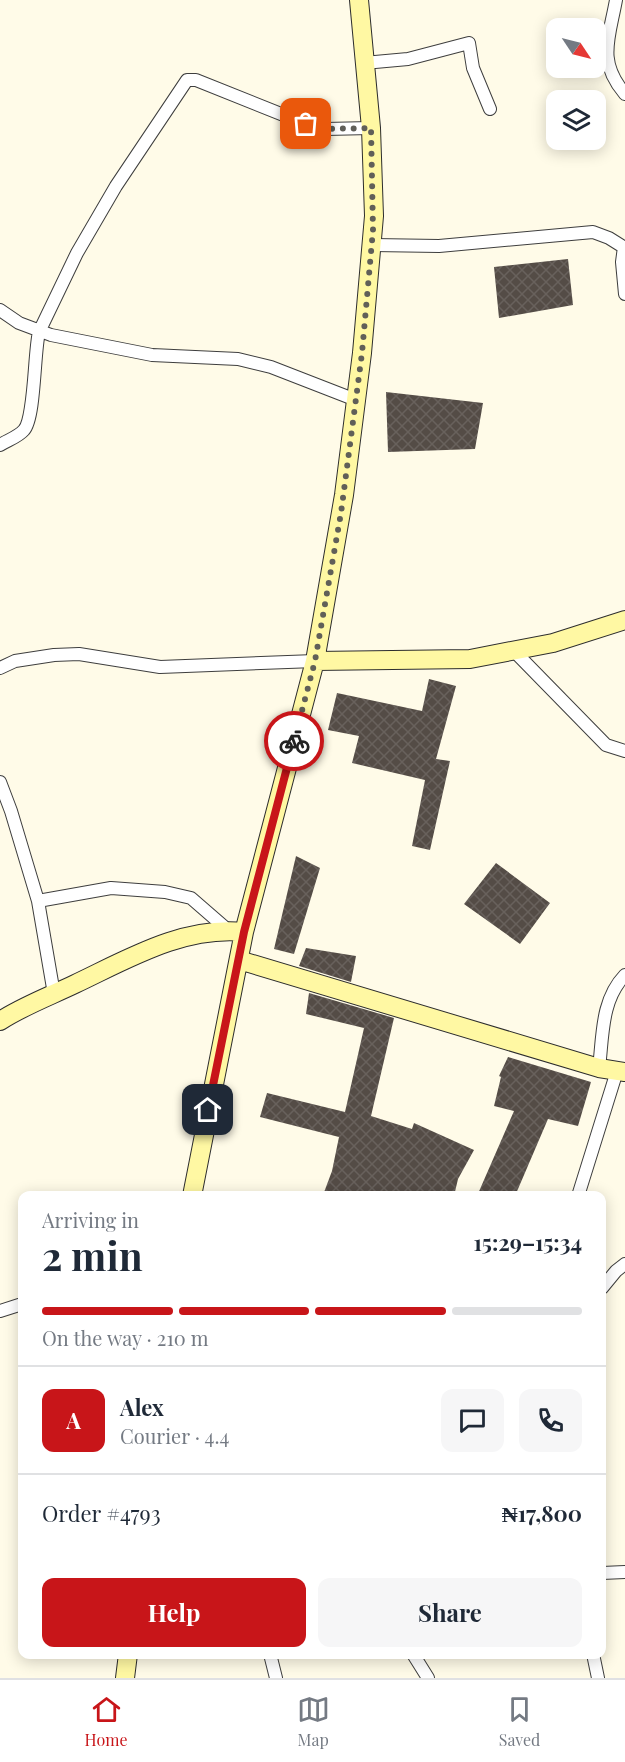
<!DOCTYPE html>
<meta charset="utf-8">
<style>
:root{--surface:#fff;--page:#f6f6f7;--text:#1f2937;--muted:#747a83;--line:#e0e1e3;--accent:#c81519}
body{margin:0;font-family:"Playfair Display",serif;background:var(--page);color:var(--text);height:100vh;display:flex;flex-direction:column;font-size:22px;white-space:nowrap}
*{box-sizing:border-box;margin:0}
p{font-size:20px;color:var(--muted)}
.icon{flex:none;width:33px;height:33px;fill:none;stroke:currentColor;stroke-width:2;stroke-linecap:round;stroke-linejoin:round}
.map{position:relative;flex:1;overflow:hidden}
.side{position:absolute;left:18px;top:1191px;width:588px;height:468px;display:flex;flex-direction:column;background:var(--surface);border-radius:12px;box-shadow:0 3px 15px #0003}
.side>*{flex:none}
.needle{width:39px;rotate:125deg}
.fabs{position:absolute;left:546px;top:18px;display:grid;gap:12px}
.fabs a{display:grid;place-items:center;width:60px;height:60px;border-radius:12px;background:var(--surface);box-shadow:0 3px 15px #0003;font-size:30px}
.pin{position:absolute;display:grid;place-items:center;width:51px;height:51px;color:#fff;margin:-26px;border-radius:12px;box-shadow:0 3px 9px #0006}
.courier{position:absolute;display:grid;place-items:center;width:60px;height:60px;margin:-30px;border:4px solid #c81519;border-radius:50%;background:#fff;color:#222;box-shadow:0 2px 8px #0007}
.overview em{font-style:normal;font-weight:700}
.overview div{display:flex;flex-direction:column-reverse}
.overview{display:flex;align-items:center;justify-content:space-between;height:102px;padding:0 24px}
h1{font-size:39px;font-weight:700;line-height:45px}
.bar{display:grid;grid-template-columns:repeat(4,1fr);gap:9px 6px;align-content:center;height:72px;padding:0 24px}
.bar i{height:8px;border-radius:4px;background:var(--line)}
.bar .current{background:var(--accent)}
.bar p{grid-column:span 4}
.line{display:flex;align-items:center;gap:15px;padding:0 24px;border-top:2px solid var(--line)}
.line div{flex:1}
.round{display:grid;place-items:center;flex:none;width:63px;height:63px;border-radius:12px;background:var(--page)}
.button{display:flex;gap:12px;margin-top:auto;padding:12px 24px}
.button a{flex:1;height:69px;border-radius:12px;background:var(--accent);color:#fff;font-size:24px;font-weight:700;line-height:69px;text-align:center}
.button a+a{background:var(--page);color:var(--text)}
.dock{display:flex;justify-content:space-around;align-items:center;height:84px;border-top:2px solid var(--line);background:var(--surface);font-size:16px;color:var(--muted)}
.dock a{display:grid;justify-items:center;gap:3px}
.dock .current{color:var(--accent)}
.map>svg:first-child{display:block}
.building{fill:url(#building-cross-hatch)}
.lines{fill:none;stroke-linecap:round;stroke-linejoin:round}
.street-casing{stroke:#3e3e3e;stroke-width:14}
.secondary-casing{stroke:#2d2d2d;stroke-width:20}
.street{stroke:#fff;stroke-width:12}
.secondary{stroke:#fff8a3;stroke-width:18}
.done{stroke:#605f58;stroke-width:6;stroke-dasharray:0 10.8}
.route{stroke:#c81519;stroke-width:8}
</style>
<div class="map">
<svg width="625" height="1678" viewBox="0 0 625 1678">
<defs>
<pattern id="building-cross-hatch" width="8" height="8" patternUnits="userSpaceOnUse" patternTransform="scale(1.5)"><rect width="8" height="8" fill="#544c46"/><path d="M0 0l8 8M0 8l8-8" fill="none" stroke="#68615c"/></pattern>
</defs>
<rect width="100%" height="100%" fill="#fffbe8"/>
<path class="building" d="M568,259L573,305L499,318L494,267Z
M386,392L483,403L475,449L388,452Z
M429,679L456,686L436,759L450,761L430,850L412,846L425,780L352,763L359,736L328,730L337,693L422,711Z
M296,856L320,868L294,954L274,949Z
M496,863L550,903L520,944L464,904Z
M306,948L356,956L351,982L299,966Z
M309,993L394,1018L371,1116L412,1129L414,1123L474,1150L458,1179L454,1196L323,1195L332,1171L339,1137L260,1117L267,1093L345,1112L364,1028L306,1014Z
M508,1057L591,1082L578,1126L548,1119L515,1196H477L514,1111L494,1106L501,1077L499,1076Z"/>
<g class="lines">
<defs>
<path id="street" d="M616,0C609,39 597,61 625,94
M364,63L408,59L469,43L473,68L490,109
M373,245L439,246L593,232L609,238L625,248
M624,247L622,262L625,294
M0,310L19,323L51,335L152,355L238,359L271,367L356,400
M0,445C8,440 18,437 24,430C35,418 34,352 39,332L77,253L116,186L187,80H196L306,124L325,129L371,128
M515,652L606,745L625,751
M0,668L15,661L54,655L79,654L160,667L315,661
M0,782L11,811L38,901L54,994
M38,901L111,888L165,892L191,898L229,931
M599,1068C603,1035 601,1000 625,975
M578,1196L617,1071
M602,1288L616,1271L625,1264
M0,1311L22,1304
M602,1573L625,1572
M270,1654L276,1678
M413,1654L428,1678
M593,1654L598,1678"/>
<path id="secondary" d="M315,661L470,659L553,643L625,620
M239,960L599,1068L625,1072
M0,1021C23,1006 50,996 75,984C128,959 183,926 244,932
M192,1196L244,932L315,661L344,495L362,353L374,216L371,128L359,0
M125,1678L128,1654"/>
</defs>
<use href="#street" class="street-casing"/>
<use href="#secondary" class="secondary-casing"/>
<use href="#street" class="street"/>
<use href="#secondary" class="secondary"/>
</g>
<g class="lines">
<path class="done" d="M294,741L315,661L341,513L362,353L373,230L371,128L325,129L306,124"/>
<path class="route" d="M208,1110L244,932L294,741"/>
</g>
</svg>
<div class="fabs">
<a><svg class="needle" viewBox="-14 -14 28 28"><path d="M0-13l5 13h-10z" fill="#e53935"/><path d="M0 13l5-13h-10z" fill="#747a83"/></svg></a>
<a><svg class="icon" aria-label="layers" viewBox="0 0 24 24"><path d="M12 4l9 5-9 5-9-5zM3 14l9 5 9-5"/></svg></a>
</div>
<div class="pin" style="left:306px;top:124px;background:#ea580c"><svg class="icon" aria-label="bag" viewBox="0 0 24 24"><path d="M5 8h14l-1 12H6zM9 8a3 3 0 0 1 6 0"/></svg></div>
<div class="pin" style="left:208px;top:1110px;background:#1f2937"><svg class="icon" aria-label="home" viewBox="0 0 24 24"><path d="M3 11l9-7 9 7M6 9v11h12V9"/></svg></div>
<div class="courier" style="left:294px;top:741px"><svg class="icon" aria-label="bike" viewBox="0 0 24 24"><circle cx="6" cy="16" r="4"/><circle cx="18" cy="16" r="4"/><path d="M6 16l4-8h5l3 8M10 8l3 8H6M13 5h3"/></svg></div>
<section class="side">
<div class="overview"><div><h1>2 min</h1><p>Arriving in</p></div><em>15:29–15:34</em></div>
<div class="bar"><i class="current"></i><i class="current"></i><i class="current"></i><i></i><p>On the way · 210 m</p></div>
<div class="line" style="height:108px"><b class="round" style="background:var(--accent);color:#fff">A</b><div><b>Alex</b><p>Courier · 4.4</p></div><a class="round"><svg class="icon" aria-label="chat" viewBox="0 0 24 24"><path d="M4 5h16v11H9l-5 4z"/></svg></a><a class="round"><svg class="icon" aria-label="phone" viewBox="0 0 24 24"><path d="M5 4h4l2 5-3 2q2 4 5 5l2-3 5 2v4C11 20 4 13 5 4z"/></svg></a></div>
<div class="line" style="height:78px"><div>Order #4793</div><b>₦17,800</b></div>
<div class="button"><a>Help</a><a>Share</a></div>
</section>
</div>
<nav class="dock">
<a class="current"><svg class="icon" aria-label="home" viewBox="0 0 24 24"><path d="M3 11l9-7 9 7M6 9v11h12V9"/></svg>Home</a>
<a><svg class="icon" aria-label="map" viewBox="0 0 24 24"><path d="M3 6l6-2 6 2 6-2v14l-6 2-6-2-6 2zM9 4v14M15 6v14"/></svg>Map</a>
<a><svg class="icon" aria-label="saved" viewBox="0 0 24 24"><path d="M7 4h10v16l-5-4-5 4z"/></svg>Saved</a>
</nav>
